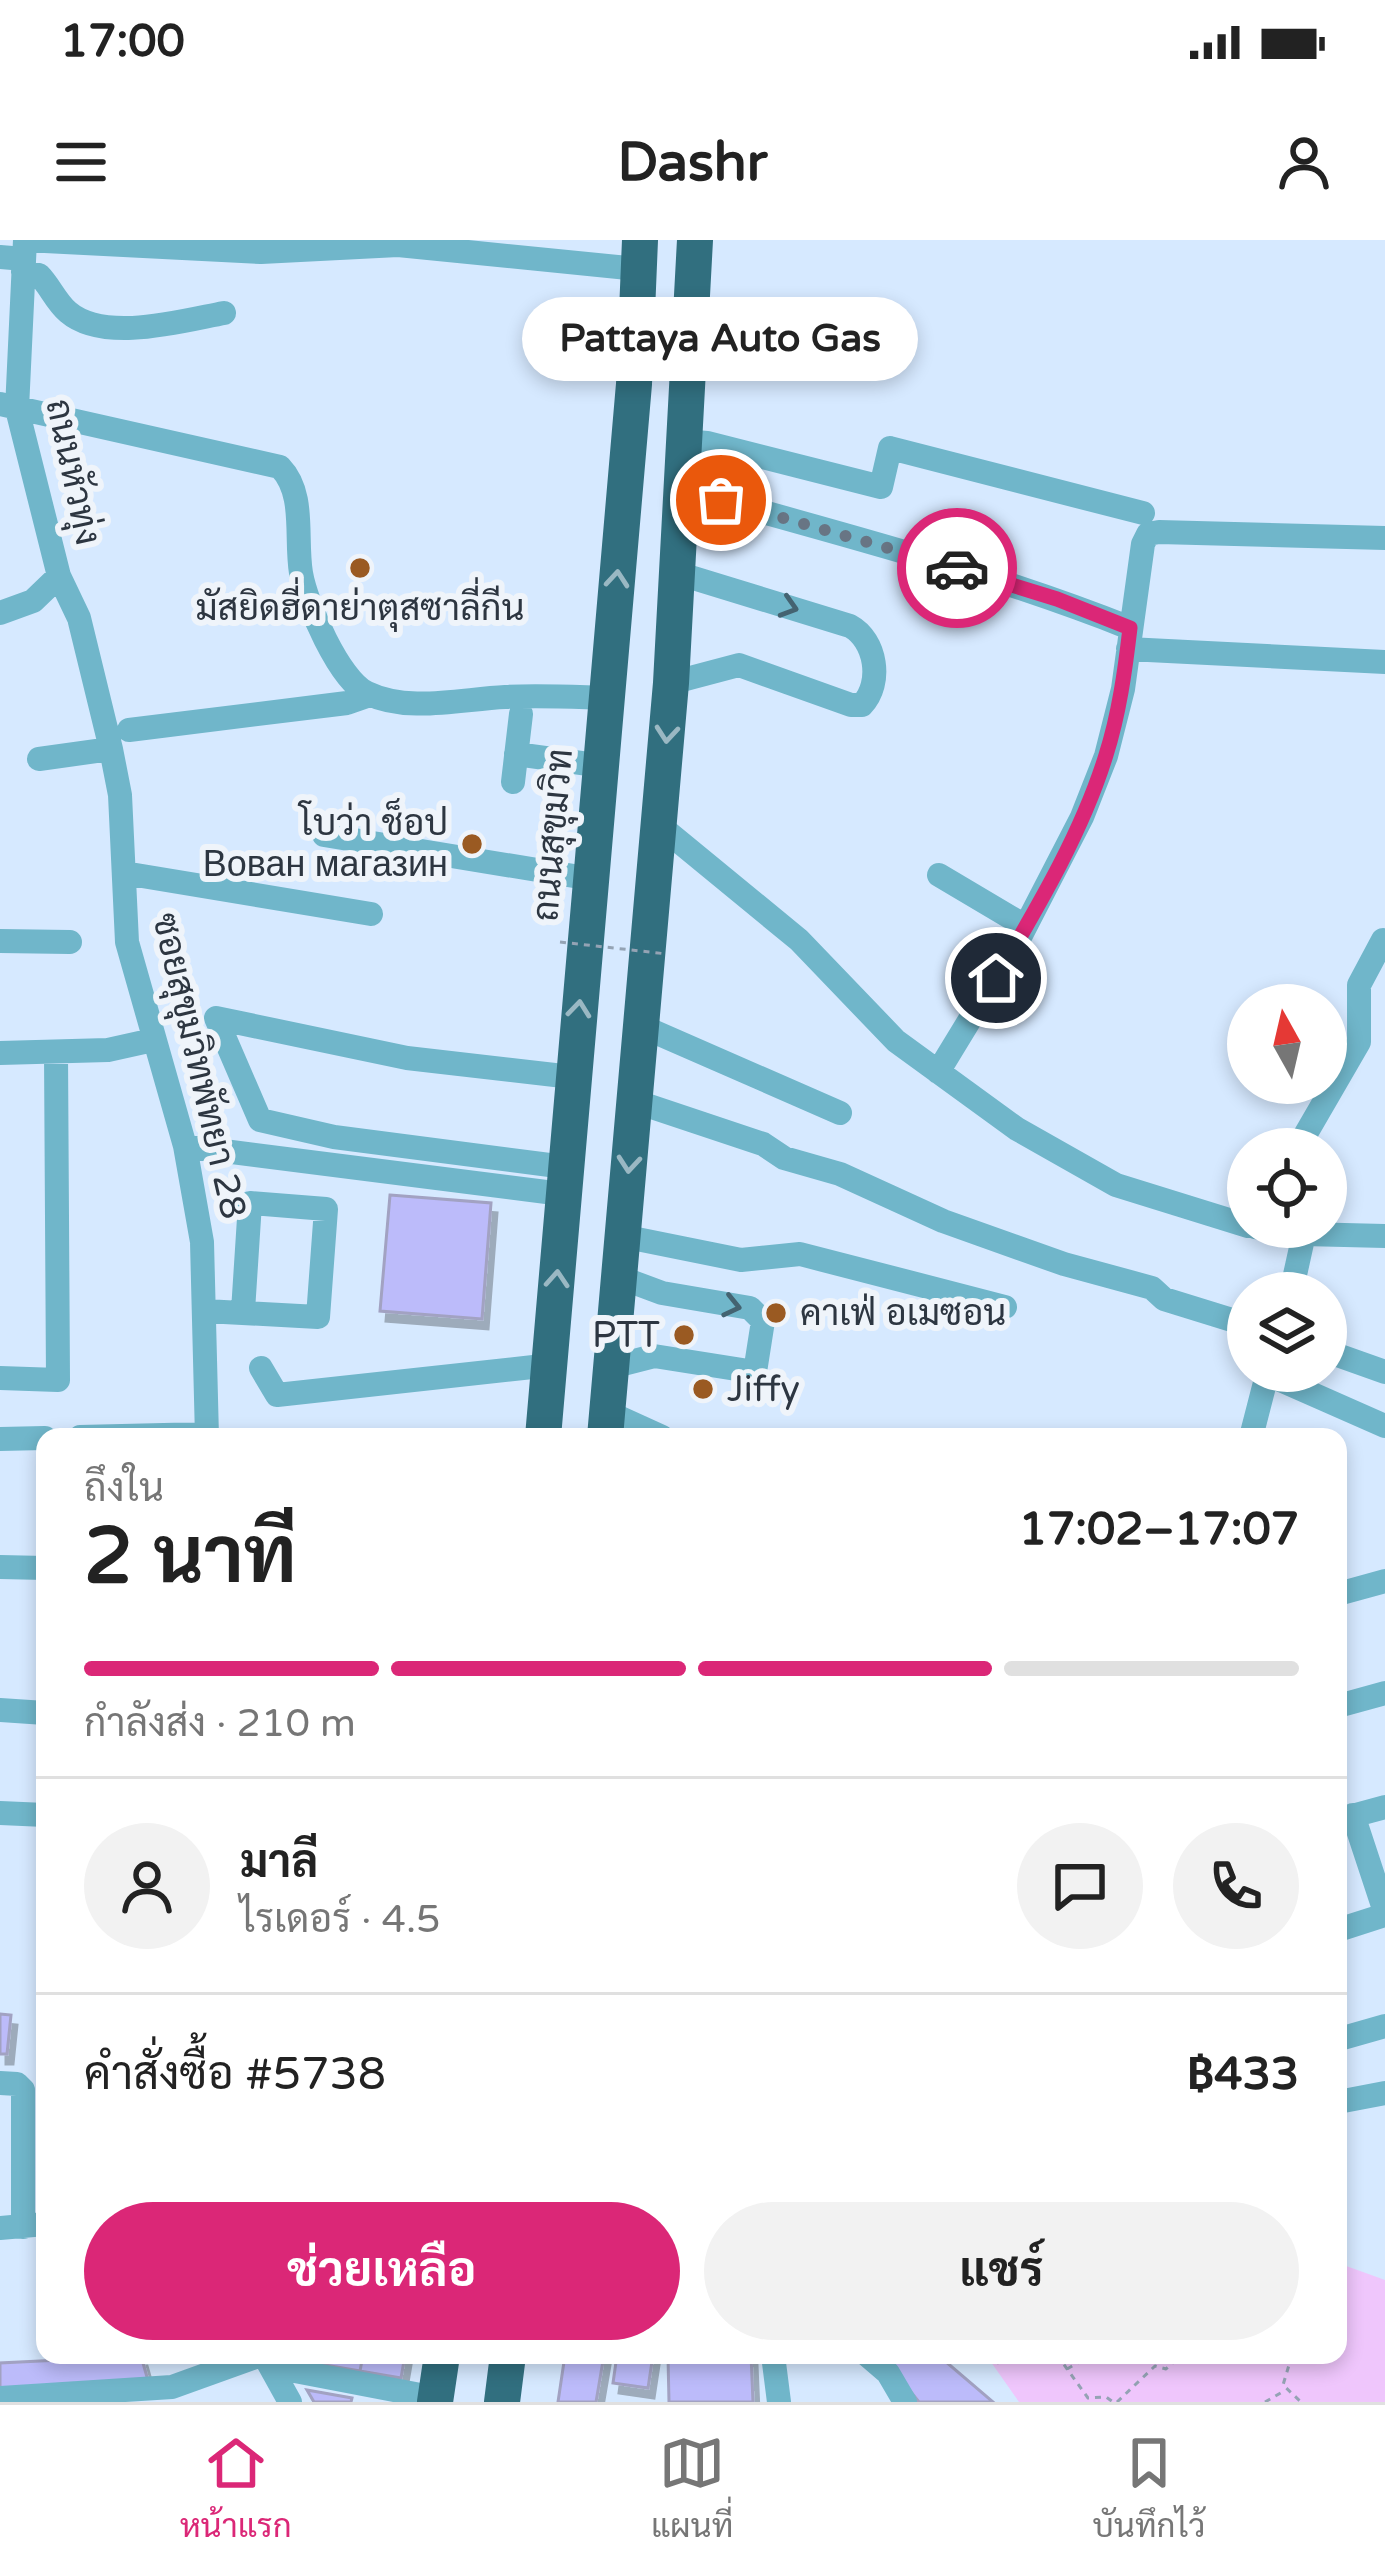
<!DOCTYPE html>
<html lang="th">
<meta charset="utf-8">
<style>
:root{--surface:#fff;--page:#f2f2f2;--text:#222;--muted:#767676;--line:#e0e0e0;--accent:#db2777}
body{margin:0;font-family:"Varela Round",Sarabun,sans-serif;background:var(--page);color:var(--text);height:100vh;display:flex;flex-direction:column;font-size:45px;white-space:nowrap}
*{box-sizing:border-box;margin:0}
p{font-size:39px;color:var(--muted)}
.icon{flex:none;width:66px;height:66px;fill:none;stroke:currentColor;stroke-width:2;stroke-linecap:round;stroke-linejoin:round}
.map{position:relative;flex:1;overflow:hidden}
.details{position:absolute;left:36px;top:1188px;width:1311px;height:936px;display:flex;flex-direction:column;background:var(--surface);border-radius:24px;box-shadow:0 6px 18px #0003}
.details>*{flex:none}
.needle{width:78px;rotate:352deg}
.buttons{position:absolute;left:1227px;top:744px;display:grid;gap:24px}
.buttons a{display:grid;place-items:center;width:120px;height:120px;border-radius:50%;background:var(--surface);box-shadow:0 6px 18px #0003;font-size:60px}
.pin{position:absolute;display:grid;place-items:center;width:102px;height:102px;color:#fff;margin:-51px;border:6px solid #fff;border-radius:50%;box-shadow:0 3px 12px #0007}
.courier{position:absolute;display:grid;place-items:center;width:120px;height:120px;margin:-60px;border:9px solid #db2777;border-radius:50%;background:#fff;color:#222;box-shadow:0 3px 15px #0007}
.bubble{position:absolute;height:84px;border-radius:42px;background:var(--surface);box-shadow:0 6px 18px #0003;font-size:39px;font-weight:700;line-height:84px;text-align:center}
.overview em{font-style:normal;font-weight:700}
.overview div{display:flex;flex-direction:column-reverse}
.overview{display:flex;align-items:center;justify-content:space-between;height:204px;padding:0 48px}
h1{font-size:78px;font-weight:700;line-height:90px}
.bar{display:grid;grid-template-columns:repeat(4,1fr);gap:18px 12px;align-content:center;height:144px;padding:0 48px}
.bar i{height:15px;border-radius:9px;background:var(--line)}
.bar .current{background:var(--accent)}
.bar p{grid-column:span 4}
.line{display:flex;align-items:center;gap:30px;padding:0 48px;border-top:3px solid var(--line)}
.line div{flex:1}
.round{display:grid;place-items:center;flex:none;width:126px;height:126px;border-radius:63px;background:var(--page)}
.cta{display:flex;gap:24px;margin-top:auto;padding:24px 48px}
.cta a{flex:1;height:138px;border-radius:72px;background:var(--accent);color:#fff;font-size:48px;font-weight:700;line-height:138px;text-align:center}
.cta a+a{background:var(--page);color:var(--text)}
.status{display:flex;justify-content:space-between;align-items:center;height:84px;padding:0 60px;background:var(--surface);direction:ltr}
.status svg{height:33px;fill:currentColor}
header{display:flex;justify-content:space-between;align-items:center;height:156px;padding:0 48px;background:var(--surface);font-size:54px;font-weight:700}
.tab-bar{display:flex;justify-content:space-around;align-items:center;height:168px;border-top:3px solid var(--line);background:var(--surface);font-size:33px;color:var(--muted)}
.tab-bar a{display:grid;justify-items:center;gap:6px}
.tab-bar .current{color:var(--accent)}
.map>svg:first-child{display:block}
.green{fill:#efc6fc}
.building{fill:#bcbbfa;stroke:#a2a2c2;stroke-width:3;filter:url(#shadow)}
.lines{fill:none;stroke-linecap:round;stroke-linejoin:round}
.path{stroke:#94a3b4;stroke-width:3;stroke-dasharray:6 6;stroke-linecap:butt}
.minor{stroke:#70b6ca;stroke-width:24}
.highway{stroke:#316f7f;stroke-width:36}
.path-bridge{stroke:#94a3b4;stroke-width:3;stroke-dasharray:6 6;stroke-linecap:butt}
.oneway{stroke:#9ab8c3}
.oneway2{stroke:#446371}
.done{stroke:#687584;stroke-width:12;stroke-dasharray:0 21.6}
.route{stroke:#db2777;stroke-width:15}
.poi-dot{fill:#9a5a22;stroke:#eff4fa;stroke-width:4.5}
.labels{text-anchor:middle;dominant-baseline:central;stroke-width:12;stroke-linejoin:round;paint-order:stroke}
.street-label{font-size:36px;fill:#2d3641;stroke:#eff4fa}
.poi-label{font-size:36px;fill:#2d3641;stroke:#eff4fa;text-anchor:end}
</style>
<div class="status"><b>17:00</b><svg viewBox="0 0 49 12"><path d="M0 12V9h3v3zM5 12V6h3v6zM10 12V3h3v9zM15 12V0h3v12zM26 1h20v11H26zM47 4h2v5h-2z"/></svg></div>
<header><svg class="icon" aria-label="menu" viewBox="0 0 24 24"><path d="M4 6h16M4 12h16M4 18h16"/></svg>Dashr<svg class="icon" aria-label="person" viewBox="0 0 24 24"><circle cx="12" cy="8" r="4"/><path d="M4 21q1-7 8-7t8 7"/></svg></header>
<div class="map">
<svg width="1385" height="2162" viewBox="0 0 1385 2162">
<defs>
<filter id="shadow"><feDropShadow dx="6" dy="10" stdDeviation="0" flood-color="#0004"/></filter>
</defs>
<rect width="100%" height="100%" fill="#d6e9ff"/>
<path class="green" d="M1338,2023L1385,2040V2162H1019L986,2115H1338Z"/>
<path class="building" d="M390,955L491,963L482,1079L380,1071Z
M0,1774L11,1775L7,1814H0Z
M293,2115H363L360,2131L302,2121Z
M363,2115H405L401,2138L360,2131Z
M565,2115H604L596,2162H558Z
M617,2115H653L648,2148L613,2143Z
M751,2115L753,2162H669L668,2117Z
M881,2115H938L993,2162H919Z
M141,2116L149,2144L0,2151V2123Z
M307,2150L352,2158L351,2162H314Z"/>
<g class="lines">
<path class="path" d="M990,2115L996,2124L1010,2115
M1057,2115L1088,2158L1106,2157L1113,2162
M1292,2115L1283,2145L1301,2162
M1067,2129L1091,2115
M1117,2162L1155,2126L1166,2129L1181,2115
M1265,2162L1284,2151"/>
<path class="minor" d="M25,0L17,169L59,336L79,378L111,509L120,555L127,702L185,906L202,1002L207,1197
M25,0L261,12L398,5L638,29
M0,17L24,19
M23,32L39,35C50,46 56,62 68,72C104,103 182,81 224,73
M0,164L280,227C306,254 295,297 301,333C306,363 339,440 367,453C408,473 461,459 505,457C539,455 573,457 607,458
M684,201L707,203L881,247L890,208L1143,273
M681,249C832,292 984,330 1130,388
M0,373L33,361L59,336
M1128,409L1385,422
M671,443L739,425L851,465H862C883,443 876,400 850,386L677,333
M129,490L347,463L370,455
M516,514L603,526
M39,519L111,509
M513,542L521,474
M659,585L799,700L896,801L1017,889L1116,945L1248,986
M324,595L592,639
M124,633L371,674
M939,635L1025,686
M0,701L70,702
M641,786L840,873
M0,813L108,810L153,800
M938,832L1019,699L1082,577L1106,516L1123,449L1143,304L1148,294L1159,292L1385,298
M634,861L763,904L784,918L840,934L943,981L1064,1024L1152,1048L1164,1059L1248,1085
M185,906L562,954
M1297,909L1359,802V745L1383,700
M565,927L334,897L260,880L216,778L407,818L572,837
M1255,987L1304,994L1385,996
M622,996L741,1020L800,1014L1005,1067
M1291,1053L1304,994
M205,1071L318,1077L326,969L250,963L243,1071
M1326,1111L1385,1132
M611,1127L654,1116L755,1132L763,1081L750,1068L662,1053L619,1037
M261,1128L277,1155L551,1125
M1267,1134L1385,1186
M0,1138L58,1140L56,813
M607,1172L662,1197
M80,1197L206,1194
M1251,1197L1268,1131
M0,1199L45,1198
M0,1327L45,1328
M1338,1354L1385,1341
M1338,1466L1385,1453
M0,1470L45,1473
M0,1573L45,1575
M1353,1575L1385,1672
M1341,1579L1385,1567
M1338,1690L1385,1675
M1343,1798L1385,1786
M0,1843L17,1844L23,1850V1987
M1338,1862L1385,1853
M0,1988L45,1984
M264,2115L295,2131L436,2158
M773,2115L779,2162
M867,2115L888,2133L905,2162
M265,2117L290,2162
M0,2158L172,2147L261,2115"/>
<path class="highway" d="M543,1197L634,144L640,0
M605,1197L671,443L695,0
M435,2162L442,2115
M502,2162L508,2115"/>
<path class="path-bridge" d="M560,702L667,714"/>
</g>
<defs><path id="oneway-chevron" d="M-2-3.5L2.5 0L-2 3.5" fill="none" stroke-width="1.6" stroke-linecap="round" stroke-linejoin="round" transform="scale(3)"/></defs>
<g class="oneway">
<use href="#oneway-chevron" transform="translate(617 339) rotate(-85)"/>
<use href="#oneway-chevron" transform="translate(667 494) rotate(95)"/>
<use href="#oneway-chevron" transform="translate(579 769) rotate(-84)"/>
<use href="#oneway-chevron" transform="translate(629 924) rotate(95)"/>
<use href="#oneway-chevron" transform="translate(557 1039) rotate(-86)"/>
</g>
<g class="oneway2">
<use href="#oneway-chevron" transform="translate(789 367) rotate(17)"/>
<use href="#oneway-chevron" transform="translate(732 1066) rotate(13)"/>
</g>
<g class="lines">
<path class="done" d="M721,260L957,328"/>
<path class="route" d="M957,328L1057,359L1130,388C1125,431 1119,474 1106,515C1082,593 1037,668 996,738"/>
</g>
<g class="poi-dot">
<circle cx="360" cy="328" r="12"/>
<circle cx="472" cy="604" r="12"/>
<circle cx="776" cy="1073" r="12"/>
<circle cx="684" cy="1095" r="12"/>
<circle cx="703" cy="1149" r="12"/>
</g>
<g class="labels">
<g class="street-label">
<text transform="translate(73 232) rotate(78)">ถนนหัวทุ่ง</text>
<text transform="translate(553 595) rotate(-85)">ถนนสุขุมวิท</text>
<text transform="translate(199 826) rotate(77)">ซอยสุขุมวิทพัทยา 28</text>
</g>
<g class="poi-label">
<text x="360" y="368" text-anchor="middle">มัสยิดฮี่ดาย่าตุสซาลี่กีน</text>
<text x="448" y="583">โบว่า ช็อป<tspan x="448" dy="41">Вован магазин</tspan></text>
<text x="800" y="1073" text-anchor="start">คาเฟ่ อเมซอน</text>
<text x="660" y="1095">PTT</text>
<text x="727" y="1149" text-anchor="start">Jiffy</text>
</g>
</g>
</svg>
<div class="buttons">
<a><svg class="needle" viewBox="-14 -14 28 28"><path d="M0-13l5 13h-10z" fill="#e53935"/><path d="M0 13l5-13h-10z" fill="#767676"/></svg></a>
<a><svg class="icon" aria-label="locate" viewBox="0 0 24 24"><circle cx="12" cy="12" r="6"/><path d="M12 2v4M12 18v4M2 12h4M18 12h4"/></svg></a>
<a><svg class="icon" aria-label="layers" viewBox="0 0 24 24"><path d="M12 4l9 5-9 5-9-5zM3 14l9 5 9-5"/></svg></a>
</div>
<div class="pin" style="left:721px;top:260px;background:#ea580c"><svg class="icon" aria-label="bag" viewBox="0 0 24 24"><path d="M5 8h14l-1 12H6zM9 8a3 3 0 0 1 6 0"/></svg></div>
<div class="pin" style="left:996px;top:738px;background:#1f2937"><svg class="icon" aria-label="home" viewBox="0 0 24 24"><path d="M3 11l9-7 9 7M6 9v11h12V9"/></svg></div>
<div class="courier" style="left:957px;top:328px"><svg class="icon" aria-label="car" viewBox="0 0 24 24"><path d="M5 17H2v-5l4-1 3-4h7l3 4 3 1v5h-3M9 17h6M6 11h13"/><circle cx="7" cy="17" r="2"/><circle cx="17" cy="17" r="2"/></svg></div>
<div class="bubble" style="left:522px;top:57px;width:396px">Pattaya Auto Gas</div>
<section class="details">
<div class="overview"><div><h1>2 นาที</h1><p>ถึงใน</p></div><em>17:02–17:07</em></div>
<div class="bar"><i class="current"></i><i class="current"></i><i class="current"></i><i></i><p>กำลังส่ง · 210 m</p></div>
<div class="line" style="height:216px"><a class="round"><svg class="icon" aria-label="person" viewBox="0 0 24 24"><circle cx="12" cy="8" r="4"/><path d="M4 21q1-7 8-7t8 7"/></svg></a><div><b>มาลี</b><p>ไรเดอร์ · 4.5</p></div><a class="round"><svg class="icon" aria-label="chat" viewBox="0 0 24 24"><path d="M4 5h16v11H9l-5 4z"/></svg></a><a class="round"><svg class="icon" aria-label="phone" viewBox="0 0 24 24"><path d="M5 4h4l2 5-3 2q2 4 5 5l2-3 5 2v4C11 20 4 13 5 4z"/></svg></a></div>
<div class="line" style="height:156px"><div>คำสั่งซื้อ #5738</div><b>฿433</b></div>
<div class="cta"><a>ช่วยเหลือ</a><a>แชร์</a></div>
</section>
</div>
<nav class="tab-bar">
<a class="current"><svg class="icon" aria-label="home" viewBox="0 0 24 24"><path d="M3 11l9-7 9 7M6 9v11h12V9"/></svg>หน้าแรก</a>
<a><svg class="icon" aria-label="map" viewBox="0 0 24 24"><path d="M3 6l6-2 6 2 6-2v14l-6 2-6-2-6 2zM9 4v14M15 6v14"/></svg>แผนที่</a>
<a><svg class="icon" aria-label="saved" viewBox="0 0 24 24"><path d="M7 4h10v16l-5-4-5 4z"/></svg>บันทึกไว้</a>
</nav>
